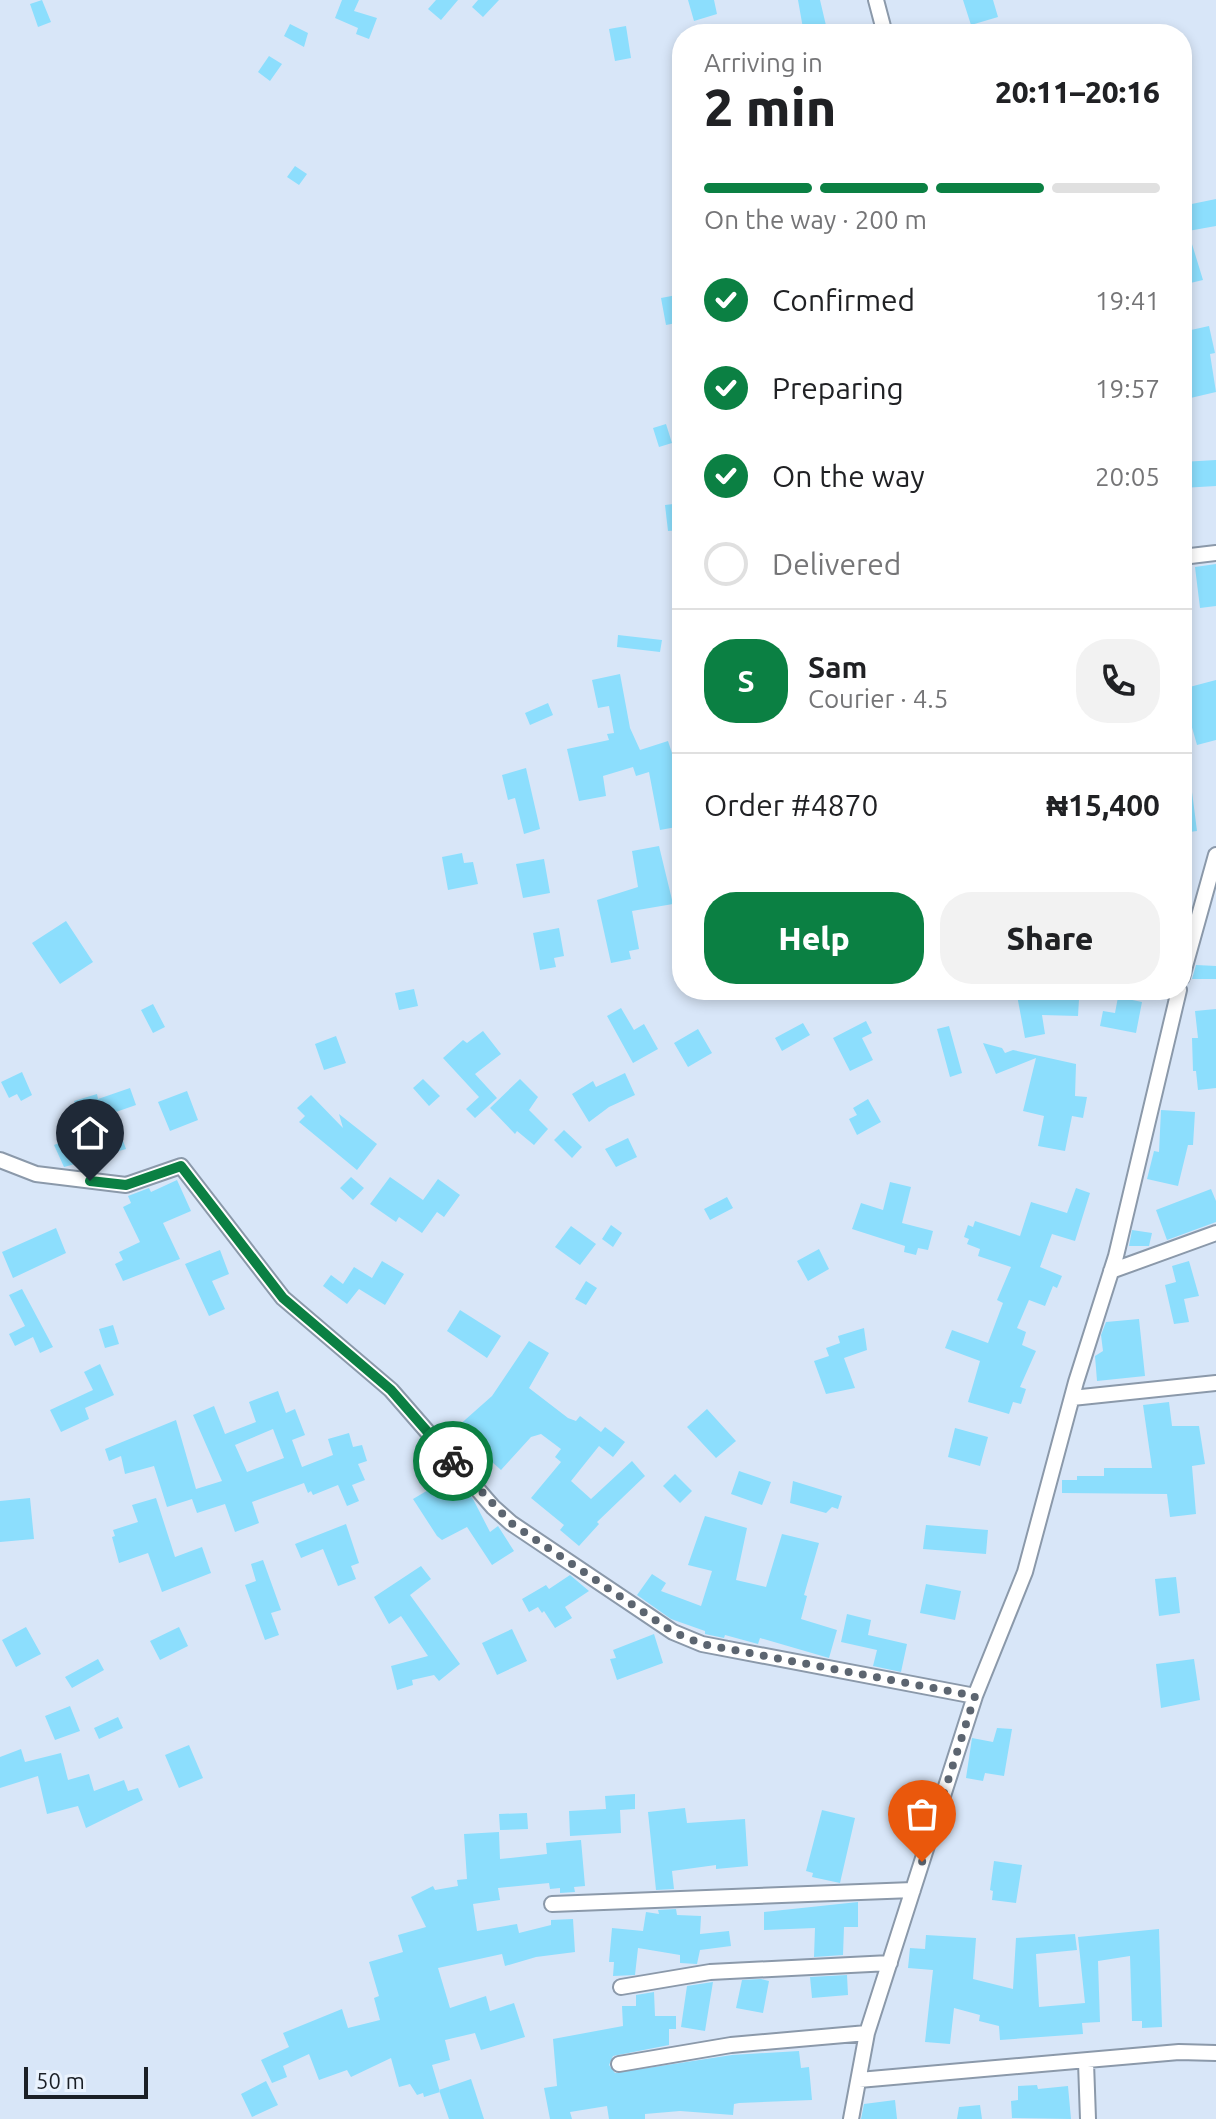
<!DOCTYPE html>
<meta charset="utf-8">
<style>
:root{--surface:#fff;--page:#f2f2f2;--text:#202124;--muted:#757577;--line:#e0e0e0;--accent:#0b8043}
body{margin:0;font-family:Ubuntu,sans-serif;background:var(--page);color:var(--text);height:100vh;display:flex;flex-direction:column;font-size:30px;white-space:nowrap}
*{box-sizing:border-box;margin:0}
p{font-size:26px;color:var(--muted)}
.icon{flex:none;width:44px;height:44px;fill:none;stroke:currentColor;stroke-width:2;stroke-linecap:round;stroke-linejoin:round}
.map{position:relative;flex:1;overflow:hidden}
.details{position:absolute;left:672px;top:24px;width:520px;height:976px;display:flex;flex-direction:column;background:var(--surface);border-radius:32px;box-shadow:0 4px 12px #0003}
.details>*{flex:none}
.scale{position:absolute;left:24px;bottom:20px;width:124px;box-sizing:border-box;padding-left:8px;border:4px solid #1a1f26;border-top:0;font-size:22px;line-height:28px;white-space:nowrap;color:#1a1f26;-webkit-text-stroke:6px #eaf3fe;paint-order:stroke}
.pin{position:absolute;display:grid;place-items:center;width:68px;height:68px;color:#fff;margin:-82px -34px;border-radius:50% 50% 50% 0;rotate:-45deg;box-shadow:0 0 8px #0007}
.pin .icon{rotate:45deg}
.courier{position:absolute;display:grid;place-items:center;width:80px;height:80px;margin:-40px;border:6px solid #0b8043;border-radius:50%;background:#fff;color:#222;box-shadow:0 2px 10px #0007}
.headline em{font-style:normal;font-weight:800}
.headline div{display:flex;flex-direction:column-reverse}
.headline{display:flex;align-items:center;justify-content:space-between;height:136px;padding:0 32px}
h1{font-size:52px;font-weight:800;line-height:60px}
.bar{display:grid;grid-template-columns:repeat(4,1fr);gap:12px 8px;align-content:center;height:96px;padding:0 32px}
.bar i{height:10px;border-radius:6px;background:var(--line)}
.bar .active{background:var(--accent)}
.bar p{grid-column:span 4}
.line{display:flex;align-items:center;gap:20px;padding:0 32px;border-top:2px solid var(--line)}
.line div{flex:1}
.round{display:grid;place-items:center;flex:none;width:84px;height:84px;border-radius:32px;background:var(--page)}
ol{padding:0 32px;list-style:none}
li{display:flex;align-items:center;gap:24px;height:88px}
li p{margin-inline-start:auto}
li .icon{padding:8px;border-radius:50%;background:var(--accent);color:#fff;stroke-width:4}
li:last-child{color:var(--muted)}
li i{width:44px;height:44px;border:4px solid var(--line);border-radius:50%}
.primary-button{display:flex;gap:16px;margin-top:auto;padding:16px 32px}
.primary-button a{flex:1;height:92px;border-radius:32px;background:var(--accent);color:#fff;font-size:32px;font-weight:800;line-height:92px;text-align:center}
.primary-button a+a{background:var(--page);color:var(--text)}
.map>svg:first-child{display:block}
.building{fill:#8cdefd;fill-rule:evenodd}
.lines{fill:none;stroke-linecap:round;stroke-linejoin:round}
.street-casing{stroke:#8b99aa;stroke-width:18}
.street{stroke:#fff;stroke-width:14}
.done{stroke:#5c6570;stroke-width:8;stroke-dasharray:0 14.4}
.route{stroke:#0b8043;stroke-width:10}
</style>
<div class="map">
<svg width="1216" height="2119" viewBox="0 0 1216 2119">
<rect width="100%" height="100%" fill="#d8e6f8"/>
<path class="building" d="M42,0L51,22L38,27L30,4Z
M342,0H359L354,11L377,18L369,39L356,34L358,28L335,18Z
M436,0H458L441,20L428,9Z
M478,0H499L483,17L472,7Z
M688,0H714L717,14L694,21Z
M798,0H820L828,34H804Z
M963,0H993L998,17L971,25Z
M290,24L308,33L304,47L284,36Z
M626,26L631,58L615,61L609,29Z
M269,56L282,64L270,81L258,72Z
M295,166L307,174L299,185L287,177Z
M1216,199V226L1188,231L1203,280L1182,285V206Z
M682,294V307L679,308L682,322L666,325L661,298Z
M1209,326L1215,353L1210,354L1216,392L1182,400V332Z
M666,424L672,443L659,447L653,428Z
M1216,460V486L1182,488V462Z
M682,503V530L668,531L665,505Z
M1216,564V606L1200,608L1195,567Z
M618,635L662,640L660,652L617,647Z
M620,674L630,728L640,750L668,741L674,759L682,826L660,830L649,772L636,776L633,767L603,776L606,796L579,801L567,749L609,740L607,734L614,733L609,706L598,708L592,680Z
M1216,680V740L1197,745L1189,717L1185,719L1182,710V689Z
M548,703L553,715L530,725L525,713Z
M526,768L540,829L524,834L515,798L508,800L502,775Z
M1191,784L1197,831L1182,833V785Z
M659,846L673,904L632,911L639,949L629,951L631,959L611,963L597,900L638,887L632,851Z
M462,853L464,863L473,862L478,884L448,890L442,857Z
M544,859L550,893L523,898L516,864Z
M66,921L93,962L60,984L32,943Z
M559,928L564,956L554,958L556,967L540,970L533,933Z
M1196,965L1216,966V979H1192Z
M414,989L418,1006L399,1010L395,993Z
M1016,990H1073V999H1079L1078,1016L1042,1015L1045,1034L1025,1038Z
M1118,997L1142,1002L1136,1033L1100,1026L1103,1011L1115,1013Z
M153,1004L165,1027L153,1033L141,1010Z
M621,1008L634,1030L644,1024L658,1049L633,1063L607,1016Z
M1216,1009V1088L1198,1090L1196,1071H1193L1192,1038H1198L1195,1011Z
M866,1021L872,1033L862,1038L873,1060L850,1071L833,1038Z
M803,1023L810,1035L782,1051L775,1038Z
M949,1026L962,1073L950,1077L937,1029Z
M698,1029L712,1053L688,1067L674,1043Z
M483,1031L501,1054L475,1074L497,1098L475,1118L466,1109L479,1097L443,1058L463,1040L467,1043Z
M336,1036L346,1063L324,1070L315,1044Z
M983,1043L1002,1048L1005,1053L1013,1050L1076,1064L1075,1096L1087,1097L1083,1118L1072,1116L1065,1151L1038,1146L1044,1116L1023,1111L1036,1058L996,1074Z
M22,1072L32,1095L21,1101L17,1094L9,1098L1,1082Z
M625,1073L635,1095L609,1107L589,1122L572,1094L593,1081L596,1087Z
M423,1079L440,1096L429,1106L413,1088Z
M520,1079L538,1097L529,1110L548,1129L534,1145L517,1131L515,1134L490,1108Z
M130,1088L136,1105L113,1113L126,1149L112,1153L95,1108L78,1113L74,1101L97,1094L98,1099Z
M187,1091L198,1120L170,1131L158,1102Z
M311,1095L343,1128L339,1114L377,1144L357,1170L299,1122L305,1116L297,1108Z
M868,1099L881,1122L857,1135L849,1119L857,1115L853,1108Z
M1161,1110L1195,1112L1193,1145H1188L1178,1186L1147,1179L1154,1151L1159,1152Z
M564,1130L582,1147L572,1158L554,1140Z
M79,1135L90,1160L64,1167L54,1145Z
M628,1138L637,1157L616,1167L605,1149Z
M351,1177L364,1188L353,1200L340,1188Z
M390,1177L423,1200L438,1179L460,1195L444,1217L437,1212L422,1233L399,1217L396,1222L370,1204Z
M177,1180L191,1211L163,1223L180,1259L123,1281L115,1264L123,1260L119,1252L140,1242L123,1207L131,1203L128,1196L149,1188L151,1192Z
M890,1182L911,1187L902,1223L933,1231L928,1250L918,1248L916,1255L904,1252L905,1246L852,1229L861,1203L883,1210Z
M1076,1188L1090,1193L1075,1241L1052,1234L1040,1267L1062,1276L1057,1288L1053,1286L1045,1306L1029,1300L1017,1328L1026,1332L1022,1345L1036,1351L1020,1387L1026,1389L1021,1404L1013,1402L1009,1414L968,1402L980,1361L945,1348L952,1330L988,1343L1003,1303L997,1300L1011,1267L978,1256L980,1249L967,1244L969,1239L964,1237L968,1225L973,1227L975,1221L1020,1236L1031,1202L1067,1213Z
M1211,1189L1216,1201V1222L1167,1240L1156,1210Z
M727,1197L733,1208L710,1220L704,1209Z
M611,1225L622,1233L613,1247L602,1239Z
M571,1226L596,1244L580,1265L555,1247Z
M56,1228L66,1253L13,1278L2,1252Z
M1132,1230L1152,1233L1149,1246H1129Z
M819,1249L829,1269L808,1281L797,1261Z
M220,1250L229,1274L212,1281L225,1309L209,1316L185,1264Z
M382,1261L404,1274L385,1305L359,1289L347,1304L323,1286L331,1275L343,1284L354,1267L372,1278Z
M1189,1261L1199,1296L1184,1299L1189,1322L1174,1324L1165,1285L1176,1282L1172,1266Z
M586,1281L597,1288L586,1305L575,1299Z
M22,1289L53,1347L40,1353L33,1337L15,1346L9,1334L25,1326L9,1295Z
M460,1310L501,1336L487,1358L447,1331Z
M1139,1319L1145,1376L1097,1381L1095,1356L1103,1351L1101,1335L1106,1322Z
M113,1325L119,1344L105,1348L99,1329Z
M864,1328L867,1350L844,1358L855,1388L826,1394L814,1361L829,1356L826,1348L840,1343L838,1336Z
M529,1341L549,1353L529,1388L568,1418L576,1421L580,1416L601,1432L605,1427L625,1442L613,1457L599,1446L571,1481L591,1499L632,1461L645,1476L597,1522L599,1524L579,1546L560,1530L564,1525L531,1498L561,1462L555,1457L561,1449L541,1434L531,1437L501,1470L492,1462L479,1476L473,1469L477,1466L448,1435L492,1396Z
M100,1364L114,1395L85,1408L89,1419L61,1432L50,1410L93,1390L84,1372Z
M278,1391L286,1413L295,1409L305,1435L292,1440L302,1467L333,1455L328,1439L349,1433L353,1447L362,1445L367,1461L358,1464L365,1480L352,1485L359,1501L347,1506L338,1485L313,1495L311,1491L308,1493L304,1483L252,1502L259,1523L235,1532L225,1504L197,1513L192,1499L167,1507L154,1466L125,1474L121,1456L109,1461L105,1449L176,1420L196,1489L222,1481L193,1415L214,1406L225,1434L256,1422L249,1402ZM273,1429L284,1458L247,1472L235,1445Z
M1169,1402L1172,1426H1199L1205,1464L1192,1466L1196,1514L1170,1517L1167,1494L1062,1493V1480H1077V1476H1104V1468H1152L1143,1405Z
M707,1409L736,1441L716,1458L687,1427Z
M955,1428L988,1437L980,1466L948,1457Z
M739,1471L771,1482L762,1505L731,1494Z
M675,1474L692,1491L680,1503L663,1486Z
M456,1480L473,1499L490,1532L498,1526L514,1551L492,1565L467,1527L442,1540L437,1536L413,1499L440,1483L443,1488Z
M793,1481L842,1496L838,1509L832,1507L826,1513L790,1503Z
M30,1498L34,1539L0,1542V1501Z
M156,1498L175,1557L202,1547L211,1573L162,1592L148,1553L119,1563L112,1537L115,1536L113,1530L138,1522L132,1505Z
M705,1516L747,1528L736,1580L766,1587L782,1534L819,1543L804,1595L807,1596L801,1619L837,1630L829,1658L760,1638L758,1644L725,1635L724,1638L705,1634V1631L671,1619L637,1595L652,1574L666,1583L661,1591L701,1606L712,1571L688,1565Z
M346,1524L359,1563L351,1566L356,1579L338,1586L323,1549L301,1558L295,1544Z
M926,1525L988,1530L986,1554L923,1549Z
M263,1560L281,1610L271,1613L279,1635L265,1640L245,1585L256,1581L251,1564Z
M421,1566L431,1579L410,1595L460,1664L439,1681L434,1675L412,1680L413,1685L397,1690L391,1666L428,1656L401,1616L389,1624L374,1597Z
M570,1575L589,1591L565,1607L572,1618L555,1628L544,1611L542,1613L538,1607L529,1612L522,1599L546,1585L549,1589Z
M1176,1577L1180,1613L1159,1616L1155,1579Z
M926,1584L961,1591L955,1620L920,1613Z
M847,1614L871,1620L868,1635L907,1644L901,1672L873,1666L877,1650L841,1642Z
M26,1627L41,1654L16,1667L2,1640Z
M179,1627L188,1646L160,1660L150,1641Z
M512,1629L527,1661L497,1675L482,1643Z
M654,1634L663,1663L617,1680L610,1659L616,1658L613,1650Z
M98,1659L104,1670L72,1688L65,1677Z
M1194,1659L1200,1700L1161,1708L1156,1664Z
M70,1706L80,1731L55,1740L45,1716Z
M118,1717L123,1728L99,1739L94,1728Z
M997,1728L1012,1729L1004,1776L985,1773L983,1781L966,1778L972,1738L993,1742Z
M189,1745L203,1778L179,1788L165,1755Z
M21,1749L25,1762L61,1753L68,1780L89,1774L94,1791L124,1780L128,1791L138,1788L143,1800L86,1828L78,1806L47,1814L38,1776L0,1788V1757Z
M635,1794V1809L620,1810L621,1833L570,1836L569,1811L606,1809L605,1796Z
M685,1808L687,1823L745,1819L748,1866L716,1869V1865L672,1871L674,1889L656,1890L648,1812Z
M822,1810L855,1818L840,1883L812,1877L813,1873L806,1871Z
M527,1813L528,1829L500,1830L499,1814Z
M499,1832L500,1859L547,1854L546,1843L581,1840L585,1886L574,1887L575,1892L560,1893V1888L550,1889L549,1883L498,1888L500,1900L473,1904L477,1931L517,1924L519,1933L551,1925V1920L573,1919L575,1952L536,1957L505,1966L502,1954L438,1968L450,2008L486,1996L490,2011L514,2003L525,2037L481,2050L475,2033L445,2040L450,2060L432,2065L440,2092L424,2097L423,2093L417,2095L410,2084L399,2087L391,2058L351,2077L347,2070L319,2080L309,2054L283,2066L287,2077L272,2083L261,2060L289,2047L283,2033L342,2009L348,2028L380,2020L374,1998L379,1996L369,1962L403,1952L398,1935L426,1927L411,1897L433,1886L435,1890L458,1886L457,1880L467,1879L464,1834Z
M994,1861L1022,1865L1016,1903L992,1900L993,1891L990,1890Z
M858,1902V1927H844L843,1955L814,1957L815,1928L764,1930V1912Z
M676,1909L677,1915L701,1916L700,1934L729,1931L731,1946L700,1950L697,1964L680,1963V1955L638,1948L635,1975L613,1976L614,1962H609L612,1928L643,1931L646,1912L659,1914L658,1910Z
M1159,1929L1162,2027L1142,2028V2021H1132L1130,1956L1098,1961L1100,2022L1082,2023L1083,2034L1000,2040L999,2026L979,2021L980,2015L954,2008L950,2044L925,2042L933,1970L908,1968L910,1948L925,1949L926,1935L976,1938L973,1979L1013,1989L1016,1938L1075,1934L1077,1950L1036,1954L1039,2007L1085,2003L1078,1937Z
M847,1975L848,1995L812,1998L810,1977Z
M761,1979L769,1981L763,2013L736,2008L742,1980Z
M713,1982L705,2031L681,2027L687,1986Z
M654,1992L655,2016H676V2029H669V2045L613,2056L609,2065L615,2073L732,2055L799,2051L801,2068L809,2067L812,2100L739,2103L734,2104L733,2115L680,2111L645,2114V2119H609L607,2106L570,2112L572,2119H550L544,2088L557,2086L553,2039L623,2026L622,2006H636V1995Z
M471,2079L484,2119H449L439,2090Z
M266,2081L278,2105L252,2117L241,2094Z
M1037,2085L1038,2089L1068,2086L1071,2119L1012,2118L1011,2101L1018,2100V2086Z
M895,2100L897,2119H861L864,2104Z
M980,2105L982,2119H957L959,2107Z"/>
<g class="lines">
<defs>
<path id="street" d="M876,0L885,34
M1182,557L1216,553
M1182,977L1216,855
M0,1160L36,1174L126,1185L181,1166L283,1298L391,1390L493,1507L511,1523L673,1632L702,1644L975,1696
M1111,1271L1216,1233
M1072,1398L1216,1383
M552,1904L913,1890
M621,1987L710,1972L890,1963
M1086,2062L1088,2119
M619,2064L731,2045L867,2033
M859,2080L1179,2052L1216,2053
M851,2119L867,2033L975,1696L1025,1572L1076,1382L1116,1256L1179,990"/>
</defs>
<use href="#street" class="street-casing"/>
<use href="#street" class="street"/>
</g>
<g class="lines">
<path class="done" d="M453,1461L511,1523L673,1632L702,1644L975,1696L922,1862"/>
<path class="route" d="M90,1181L126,1185L181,1166L283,1298L391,1390L453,1461"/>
</g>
</svg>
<div class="scale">50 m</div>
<div class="pin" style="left:922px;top:1862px;background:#ea580c"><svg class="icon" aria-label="bag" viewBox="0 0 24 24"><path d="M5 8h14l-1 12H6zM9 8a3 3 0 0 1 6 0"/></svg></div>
<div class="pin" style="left:90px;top:1181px;background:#1f2937"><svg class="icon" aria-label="home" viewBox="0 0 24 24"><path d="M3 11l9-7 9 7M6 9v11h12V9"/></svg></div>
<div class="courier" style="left:453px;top:1461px"><svg class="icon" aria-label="bike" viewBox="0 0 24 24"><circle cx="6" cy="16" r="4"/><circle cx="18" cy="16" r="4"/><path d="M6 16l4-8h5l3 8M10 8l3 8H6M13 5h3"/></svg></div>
<section class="details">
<div class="headline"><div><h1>2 min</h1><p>Arriving in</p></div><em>20:11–20:16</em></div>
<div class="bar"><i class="active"></i><i class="active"></i><i class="active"></i><i></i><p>On the way · 200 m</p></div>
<ol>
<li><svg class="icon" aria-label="check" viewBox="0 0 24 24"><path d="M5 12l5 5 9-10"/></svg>Confirmed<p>19:41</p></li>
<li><svg class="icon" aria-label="check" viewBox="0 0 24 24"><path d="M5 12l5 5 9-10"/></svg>Preparing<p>19:57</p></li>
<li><svg class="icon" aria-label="check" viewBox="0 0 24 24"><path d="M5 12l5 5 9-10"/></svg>On the way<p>20:05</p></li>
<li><i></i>Delivered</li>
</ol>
<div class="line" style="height:144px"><b class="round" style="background:var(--accent);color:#fff">S</b><div><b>Sam</b><p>Courier · 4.5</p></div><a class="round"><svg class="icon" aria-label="phone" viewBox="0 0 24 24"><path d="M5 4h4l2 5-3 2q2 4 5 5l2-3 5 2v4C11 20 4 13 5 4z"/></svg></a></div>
<div class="line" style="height:104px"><div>Order #4870</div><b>₦15,400</b></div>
<div class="primary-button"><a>Help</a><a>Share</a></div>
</section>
</div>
